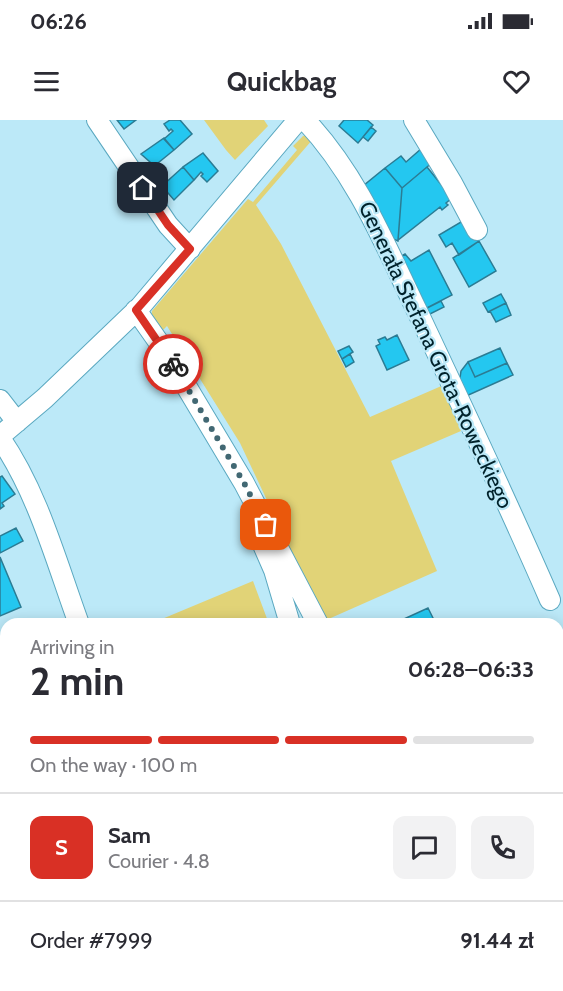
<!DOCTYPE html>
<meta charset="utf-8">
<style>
:root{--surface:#fff;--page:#f2f2f3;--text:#2b2b33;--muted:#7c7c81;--line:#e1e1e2;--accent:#d93025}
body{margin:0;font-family:Cabin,sans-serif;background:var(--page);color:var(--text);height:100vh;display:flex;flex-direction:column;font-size:22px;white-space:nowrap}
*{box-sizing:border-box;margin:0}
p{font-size:20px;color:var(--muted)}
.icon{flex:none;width:33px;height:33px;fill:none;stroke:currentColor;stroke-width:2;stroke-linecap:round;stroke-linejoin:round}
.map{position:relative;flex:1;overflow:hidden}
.details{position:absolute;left:0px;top:498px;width:564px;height:374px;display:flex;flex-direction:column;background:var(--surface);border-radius:18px 18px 0 0;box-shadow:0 3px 15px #0003}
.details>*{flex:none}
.pin{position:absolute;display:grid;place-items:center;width:51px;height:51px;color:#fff;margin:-26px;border-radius:12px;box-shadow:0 3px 9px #0006}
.courier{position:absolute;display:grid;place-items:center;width:60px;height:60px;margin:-30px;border:4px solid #d93025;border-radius:50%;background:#fff;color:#222;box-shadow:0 2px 8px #0007}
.overview em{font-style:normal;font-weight:700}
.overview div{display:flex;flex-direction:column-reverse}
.overview{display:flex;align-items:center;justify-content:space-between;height:102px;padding:0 30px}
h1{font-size:39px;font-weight:700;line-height:45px}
.bar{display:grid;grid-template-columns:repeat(4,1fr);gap:9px 6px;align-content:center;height:72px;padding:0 30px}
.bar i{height:8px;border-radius:4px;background:var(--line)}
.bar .on{background:var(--accent)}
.bar p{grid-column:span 4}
.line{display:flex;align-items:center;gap:15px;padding:0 30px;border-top:2px solid var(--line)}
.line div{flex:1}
.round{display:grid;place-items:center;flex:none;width:63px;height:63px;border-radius:12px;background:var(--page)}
.status{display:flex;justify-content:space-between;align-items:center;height:42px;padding:0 30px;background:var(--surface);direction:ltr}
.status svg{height:16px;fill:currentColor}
header{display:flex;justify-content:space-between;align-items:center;height:78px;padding:0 30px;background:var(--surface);font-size:27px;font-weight:700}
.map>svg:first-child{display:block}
.green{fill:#e1d377}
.building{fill:#24c7f0;stroke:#2b7c94;stroke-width:1.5}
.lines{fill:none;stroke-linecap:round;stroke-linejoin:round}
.minor-casing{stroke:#5aa8c0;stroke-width:22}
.path{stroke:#749ca9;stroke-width:3;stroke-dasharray:4.5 4.5;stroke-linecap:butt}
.minor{stroke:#fff;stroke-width:20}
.done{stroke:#426873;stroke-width:6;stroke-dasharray:0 10.8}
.route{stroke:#d93025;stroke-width:8}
.labels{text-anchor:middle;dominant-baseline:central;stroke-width:4.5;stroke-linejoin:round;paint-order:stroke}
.street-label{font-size:22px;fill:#00222b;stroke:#bce9f8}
</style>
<div class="status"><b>06:26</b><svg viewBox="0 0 49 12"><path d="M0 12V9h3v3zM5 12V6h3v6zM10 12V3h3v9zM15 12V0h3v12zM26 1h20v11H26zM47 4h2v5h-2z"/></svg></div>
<header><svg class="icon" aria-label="menu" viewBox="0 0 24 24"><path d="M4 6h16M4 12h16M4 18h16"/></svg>Quickbag<svg class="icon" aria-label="heart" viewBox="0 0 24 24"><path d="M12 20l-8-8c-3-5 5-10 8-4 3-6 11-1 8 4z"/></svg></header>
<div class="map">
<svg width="563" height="871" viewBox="0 0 563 871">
<rect width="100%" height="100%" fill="#bce9f8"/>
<path class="green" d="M204,0H264L268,6L235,40L226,30Z
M306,15L313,19L256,85L281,124L370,297L446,264L468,308L391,341L437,451L324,501L240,323L167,206L160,213L151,198L152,191L248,79L253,82L297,30L293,26L303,16Z
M253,461L269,504H150Z
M0,785L6,798V866H37L39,871H0Z
M138,866H233L235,871H141Z"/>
<path class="building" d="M117,0H136L124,9Z
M170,0H180L192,14L174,30L164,19L173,11L171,9L169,11L164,4Z
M344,0H367L373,5L358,23L339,6Z
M371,7L376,11L368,21L363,17Z
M164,18L174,30L153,47L149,43L150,42L141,34Z
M422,28L433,42L402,68L385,48L401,36L406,42Z
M203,33L218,51L207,62L201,56L203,54L201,52L194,60L183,47Z
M183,47L194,60L174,80L162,66Z
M427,47L452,78L446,83L448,85L442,90L440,87L398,120L402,68Z
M385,48L402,68L398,121L388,117L363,66Z
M466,99L479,121L459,135L452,123L446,127L439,115Z
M479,121L496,151L469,167L453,138Z
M429,130L452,175L423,190L398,138L405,134L411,141Z
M501,174L506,183L488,192L483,183Z
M441,181L444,187L426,196L423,190Z
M506,183L511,195L496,202L490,191Z
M397,215L409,240L387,250L376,226L380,224L378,220L385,217L387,220Z
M349,226L353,232L342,239L338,231Z
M500,228L507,243L475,257L468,242Z
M350,234L354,242L346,247L342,239Z
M468,242L475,257L507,243L513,255L464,277L459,265L461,251Z
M2,356L15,374L2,383L4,386L0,389V357Z
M16,408L23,421L0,433V416Z
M0,437L21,487L0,496Z
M428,488L436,504H393Z
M0,561L5,574L0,576Z
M6,610V624L0,627V612Z
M563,795V811L558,814V797Z
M524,866H544L546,871H523L521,867Z"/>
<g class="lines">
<defs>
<path id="minor" d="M97,0L168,105L190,129
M305,0C359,57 387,130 421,199C465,292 509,386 550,480
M414,0L452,63L477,110
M136,190L167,234L244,363L318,504
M0,280L17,302
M0,316L45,278L140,187L298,0
M0,318C38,373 56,441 79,504
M260,418L274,450L290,504
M239,866L241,871
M479,866L482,871"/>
</defs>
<use href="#minor" class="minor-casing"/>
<path class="path" d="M177,502V504"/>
<use href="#minor" class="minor"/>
</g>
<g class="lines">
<path class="done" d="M173,244L244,363L266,405"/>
<path class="route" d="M143,68L168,105L190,129L136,190L173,244"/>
</g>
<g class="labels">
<g class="street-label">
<text transform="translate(436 235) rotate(65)">Generała Stefana Grota-Roweckiego</text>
</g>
</g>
</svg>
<div class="pin" style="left:266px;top:405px;background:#ea580c"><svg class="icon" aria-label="bag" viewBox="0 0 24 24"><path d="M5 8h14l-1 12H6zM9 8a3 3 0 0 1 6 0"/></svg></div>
<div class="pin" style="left:143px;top:68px;background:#1f2937"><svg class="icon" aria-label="home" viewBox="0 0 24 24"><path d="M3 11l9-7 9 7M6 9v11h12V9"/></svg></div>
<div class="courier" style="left:173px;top:244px"><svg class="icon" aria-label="bike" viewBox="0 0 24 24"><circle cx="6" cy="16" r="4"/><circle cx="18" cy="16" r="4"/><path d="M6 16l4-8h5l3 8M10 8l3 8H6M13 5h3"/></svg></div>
<section class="details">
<div class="overview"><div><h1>2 min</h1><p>Arriving in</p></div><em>06:28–06:33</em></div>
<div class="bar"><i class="on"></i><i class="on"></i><i class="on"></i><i></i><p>On the way · 100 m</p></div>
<div class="line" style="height:108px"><b class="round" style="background:var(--accent);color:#fff">S</b><div><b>Sam</b><p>Courier · 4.8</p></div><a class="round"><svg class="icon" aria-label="chat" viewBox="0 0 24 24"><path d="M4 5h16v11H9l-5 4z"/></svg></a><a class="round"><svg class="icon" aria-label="phone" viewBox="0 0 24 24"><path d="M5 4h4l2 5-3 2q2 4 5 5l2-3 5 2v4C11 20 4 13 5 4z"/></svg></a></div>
<div class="line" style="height:78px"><div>Order #7999</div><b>91.44 zł</b></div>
</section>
</div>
